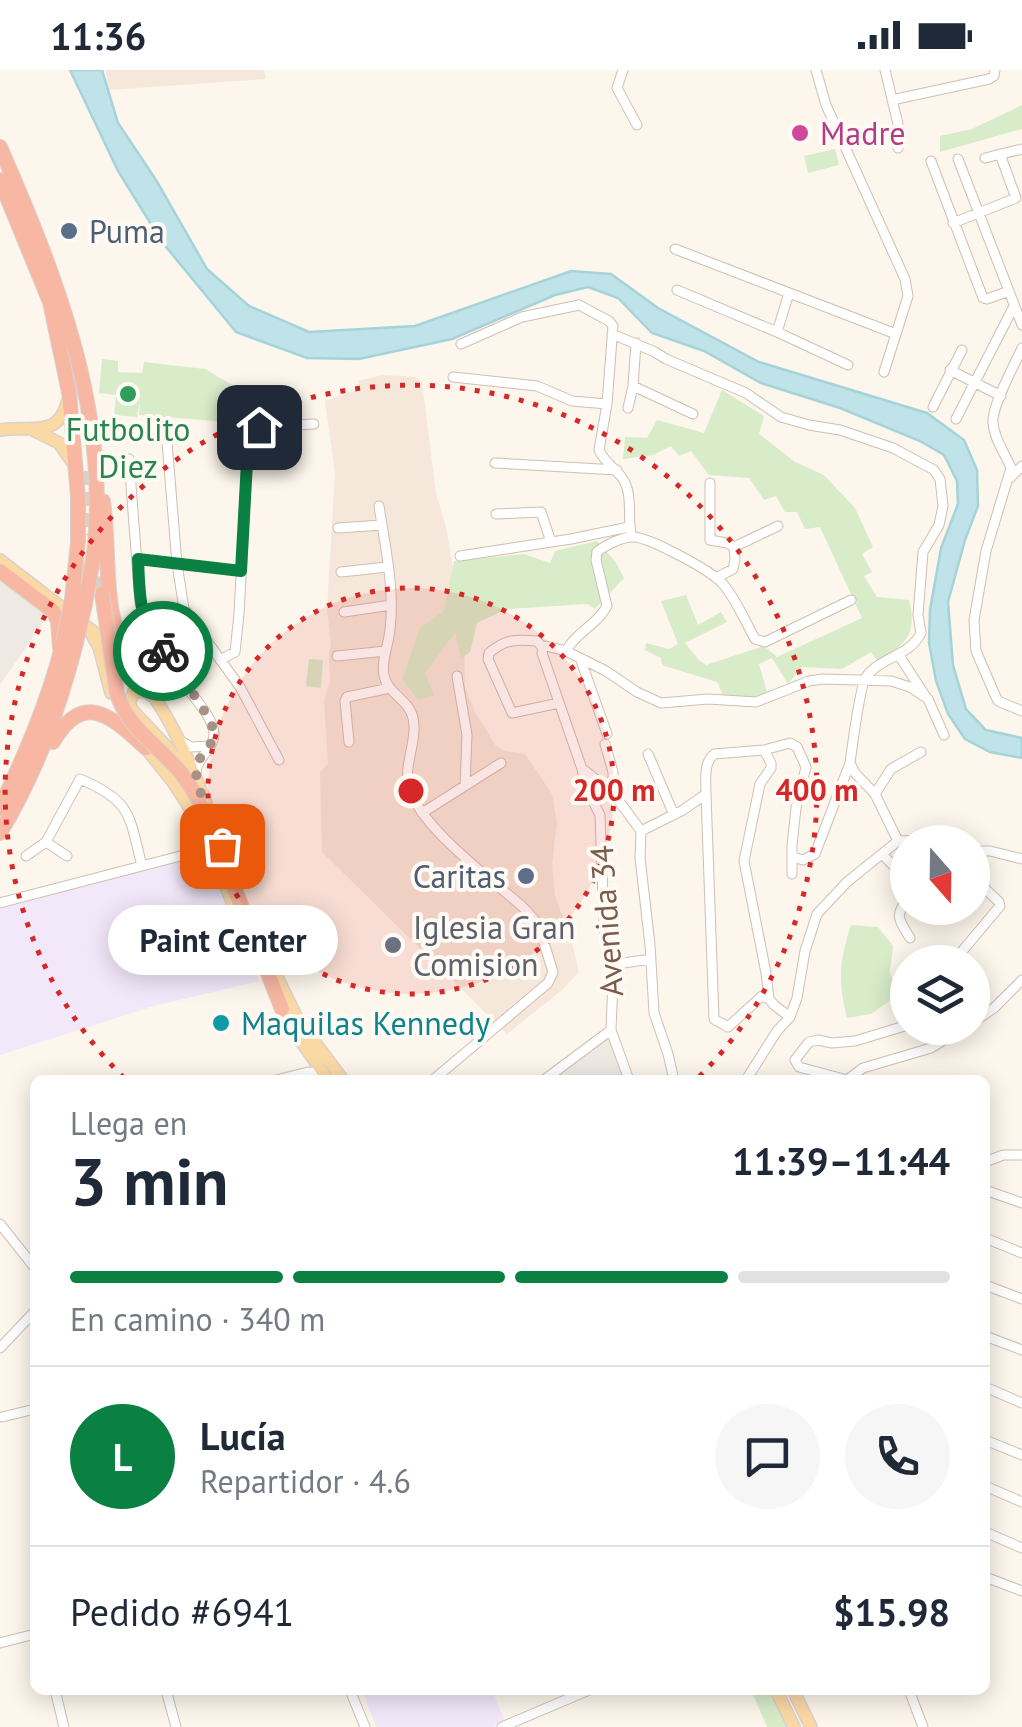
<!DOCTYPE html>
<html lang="es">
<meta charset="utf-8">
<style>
:root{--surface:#fff;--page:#f6f6f7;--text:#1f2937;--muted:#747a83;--line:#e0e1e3;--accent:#0b8043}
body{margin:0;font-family:"PT Sans",sans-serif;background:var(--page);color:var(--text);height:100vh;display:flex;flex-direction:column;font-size:38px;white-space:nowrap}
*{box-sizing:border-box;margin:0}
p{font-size:32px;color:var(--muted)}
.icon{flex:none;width:55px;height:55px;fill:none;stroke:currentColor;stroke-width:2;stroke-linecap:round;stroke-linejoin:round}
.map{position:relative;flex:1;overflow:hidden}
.panel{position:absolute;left:30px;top:1005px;width:960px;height:620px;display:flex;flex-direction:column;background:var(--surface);border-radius:15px;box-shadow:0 5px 25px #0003}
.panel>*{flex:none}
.needle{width:65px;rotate:160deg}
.tools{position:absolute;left:890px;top:755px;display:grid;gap:20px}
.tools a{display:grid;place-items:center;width:100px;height:100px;border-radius:50%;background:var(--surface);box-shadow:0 5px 25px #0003;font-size:50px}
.pin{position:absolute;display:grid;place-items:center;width:85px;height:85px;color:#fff;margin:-42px;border-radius:20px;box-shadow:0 5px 15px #0006}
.courier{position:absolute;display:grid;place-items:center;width:100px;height:100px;margin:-50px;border:8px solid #0b8043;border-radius:50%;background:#fff;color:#222;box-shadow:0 2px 12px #0007}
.bubble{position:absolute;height:70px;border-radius:35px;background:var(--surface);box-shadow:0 5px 25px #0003;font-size:32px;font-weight:800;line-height:70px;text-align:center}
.overview em{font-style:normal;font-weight:800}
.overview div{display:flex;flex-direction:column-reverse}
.overview{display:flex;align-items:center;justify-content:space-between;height:170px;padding:0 40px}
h1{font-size:65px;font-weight:800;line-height:75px}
.bar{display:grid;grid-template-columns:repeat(4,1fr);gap:15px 10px;align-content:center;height:120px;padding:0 40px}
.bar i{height:12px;border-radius:8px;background:var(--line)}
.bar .on{background:var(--accent)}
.bar p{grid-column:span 4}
.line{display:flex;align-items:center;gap:25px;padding:0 40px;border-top:2px solid var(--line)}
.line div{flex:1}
.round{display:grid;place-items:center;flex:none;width:105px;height:105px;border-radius:52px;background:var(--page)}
.status{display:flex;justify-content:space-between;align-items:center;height:70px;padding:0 50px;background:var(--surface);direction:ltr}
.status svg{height:28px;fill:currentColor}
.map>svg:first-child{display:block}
.residential{fill:#f5e8da}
.industrial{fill:#efe9e4}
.education{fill:#f3e8fa}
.green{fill:#d8ecc9}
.water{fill:#bfe3e8;stroke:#a5d3da;stroke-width:2.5}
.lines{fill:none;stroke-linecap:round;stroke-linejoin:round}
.highway-tunnel{stroke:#dcd0c4;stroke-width:14;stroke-dasharray:14 7;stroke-linecap:butt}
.minor-casing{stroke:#d1beb0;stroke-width:11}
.major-casing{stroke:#dad1cd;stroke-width:14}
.highway-casing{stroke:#dad1cd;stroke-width:16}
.minor{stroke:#fff;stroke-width:9}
.major{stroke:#fbd9a5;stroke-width:11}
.highway{stroke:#f7b7a3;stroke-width:14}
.highway-bridge-casing{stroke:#dad1cd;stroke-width:16;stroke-linecap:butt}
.highway-bridge{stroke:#f7b7a3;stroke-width:14}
.done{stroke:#a89285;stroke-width:10;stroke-dasharray:0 18}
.route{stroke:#0b8043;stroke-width:12}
.ring{fill:none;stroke:#d62828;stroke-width:5;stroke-dasharray:5 10}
.hotel-dot{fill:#d1479c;stroke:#fffaf3;stroke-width:4}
.service-dot{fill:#5c6f8a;stroke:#fffaf3;stroke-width:4}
.leisure-dot{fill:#2e9e5b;stroke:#fffaf3;stroke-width:4}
.worship-dot{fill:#6b7280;stroke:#fffaf3;stroke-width:4}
.culture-dot{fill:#0f9aa8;stroke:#fffaf3;stroke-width:4}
.labels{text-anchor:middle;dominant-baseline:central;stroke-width:8;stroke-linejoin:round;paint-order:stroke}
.hotel-label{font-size:32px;fill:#b23c85;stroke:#fffaf3;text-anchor:start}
.service-label{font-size:32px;fill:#4e5e75;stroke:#fffaf3;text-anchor:start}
.leisure-label{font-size:32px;fill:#27864d;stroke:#fffaf3}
.street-label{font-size:32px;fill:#7a5c4d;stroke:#fffaf3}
.worship-label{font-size:32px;fill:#5b616d;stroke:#fffaf3;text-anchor:start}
.culture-label{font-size:32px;fill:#0d838f;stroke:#fffaf3;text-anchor:start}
.centre{fill:#d62828;stroke:#fffaf3;stroke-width:5}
.ring-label{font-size:30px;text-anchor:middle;font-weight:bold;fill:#d62828;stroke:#fffaf3;stroke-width:8;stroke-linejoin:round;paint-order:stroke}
</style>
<div class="status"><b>11:36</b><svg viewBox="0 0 49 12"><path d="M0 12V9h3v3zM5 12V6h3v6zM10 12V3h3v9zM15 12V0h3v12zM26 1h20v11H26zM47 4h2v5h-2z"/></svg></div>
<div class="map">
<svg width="1022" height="1657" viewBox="0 0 1022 1657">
<rect width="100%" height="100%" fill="#fdf6ec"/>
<path class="residential" d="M106,0H264L266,9L108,20Z
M383,305L416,307L422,312L436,423L446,457L464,559L465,617L475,642L496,676L505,681L525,684L552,724L557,753L552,794L555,826L572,872L579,902L561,921L507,964L322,782L320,703L328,693L324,630L330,612L329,584L331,574L327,539L335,403L325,331L361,318L358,311Z"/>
<path class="industrial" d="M0,510L48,545L0,615Z
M611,966L627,1010H554Z"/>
<path class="education" d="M193,787L201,788L207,792L259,911L154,936L0,985V839Z
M362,1620H492L505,1652L492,1657H376Z"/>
<path class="green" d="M1022,35V59L940,82V66L972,59Z
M835,79L839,95L808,103L804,86Z
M102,289L118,291V302L142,303L144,292L205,299L237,318L238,326H234L232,347L228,352L139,345L140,329L137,347L114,345L116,325L99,323Z
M722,320L764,346L759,364L795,392L824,405L855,438L873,477L862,484L872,502L864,506L877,527L909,530C918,566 905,572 879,593L871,582L842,599L802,597L788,614L772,588L759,594L767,622L759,629L723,625L717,612L662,595L661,588L645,580L646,573L669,579L678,574L661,531L686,525L698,555L721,542L727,552L685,573L698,589L706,595L764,576L777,587L862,548L820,457L805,459L797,442H785L776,426L764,430L749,408L709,405L691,381L679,386L671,376L653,385L623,389L625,367L647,368L657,350L704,363Z
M597,471L615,491L624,508L595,539L587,534L507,539L477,553L470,582L461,588L455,563L425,603L434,625L418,630L402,609L420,558L444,541L454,491L524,484L550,493L555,481Z
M309,589L323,590L321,618L306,616Z
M851,855L878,857L893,876L890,901L896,926L871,944L847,948C838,912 839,891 851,855Z
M751,1620H771L789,1657H767Z"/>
<path class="water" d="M70,0H102L118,53L156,110L207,199L249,236L309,262L415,256L571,201L611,204L658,238L759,292L927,343L964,370L977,400L978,436L965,470L948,532L953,595L966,639L986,660L1022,668V688L990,682L965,669L948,644L936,611L929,573L930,540L941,478L958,434L957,411L944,385L920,371L840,338L761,313L704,281L652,263L618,228L588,217L555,225L452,269L359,289L307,288L236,262L162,172L118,101Z"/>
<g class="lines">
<path class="highway-tunnel" d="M85,401L90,465
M94,486L102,524"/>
<defs>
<path id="minor" d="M623,0L617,18L637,55
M816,0L826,35L905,209L908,226L884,302
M885,0L898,54V78
M892,30L989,9L994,6L995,0
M985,88L1022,79
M958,89L1022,255
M931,91L983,228L987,229L1009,221
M953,153L1016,128L1000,84
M675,179L896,264
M677,220L777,262L848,295
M777,262L789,223
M612,264L655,282L666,289L746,323L781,347L809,355L840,360L893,378L934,400L940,409L943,436L939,455L923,482L918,545L921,563C910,586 880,587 866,607C860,615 852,679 850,693L855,703L875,724L898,771
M461,274L522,247L579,235L609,251L613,256L607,334L599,380C605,395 623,402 627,418C632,434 627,451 632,467
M1022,278C1015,294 991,337 993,353C994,369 1005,383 1011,398L986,481L974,550L976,581L995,625L998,631L1022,641
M950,300L1001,326
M453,307L537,316L572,331L607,334
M633,316L693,344
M933,337L962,280
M628,338L633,316L636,273
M956,349L1014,236
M167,372L177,494L184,539L240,617L279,690
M129,389L140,533C148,563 167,589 185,615C195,629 212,646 214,663C215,679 195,688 196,705
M495,393L617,400
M1010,408L1022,396
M710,413V470L727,473L734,477L778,456
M379,436C385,476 395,519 390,559C389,574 381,590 384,605C386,623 409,629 413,648C418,670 403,695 409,717C420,758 493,810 525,839L538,854L553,902L548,913L433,1010
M496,444L541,442L551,472
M338,458L382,455
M460,486L571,469L629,457
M138,489L241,501
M341,502L387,497
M716,508L733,499L735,489L734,477
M344,542L391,535
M543,578L542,583L582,699L587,720L600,745L604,856L613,910L611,960L629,1010
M566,581C576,562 597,555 607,536L596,490L597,482C605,475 622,467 633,467C649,467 712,501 723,514C736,529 745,551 755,569L765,572L851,530
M898,584L926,627
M337,586L386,581
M580,588L607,664
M220,590L235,582L239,544L248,374L259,357L314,354
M457,606L467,665L465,716
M559,633L512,643L488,589L489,583C505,569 517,569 537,571L543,578L546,576L566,581L606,601L637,622L661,633L708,629L756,632L809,611L823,609L891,611L910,617L928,629L944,665
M181,671L191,677L209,676
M349,672L345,631L347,627L390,618
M605,674L613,702V723
M764,680L790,673L797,677L806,697L796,738L792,775V804
M648,684L674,745
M584,700L613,723L641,761L640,788L650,875L654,943L668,984L674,1010
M875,724L891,699L921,682
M422,743L501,693
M641,761L683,740L706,724
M46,772L67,786
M972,781H990L1022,789
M882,784L908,811
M26,786L46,772L80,709C132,731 129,745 142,796
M793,787L803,790L815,784L850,693
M908,829C893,846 900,851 910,868
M0,833L188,784H200L214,790
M953,892L1000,836L999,832L973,807L972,802
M610,895L651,889
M769,929L762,926L728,957L714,949L706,724C706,710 703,694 714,684L764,680L771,693V698L760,714L744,791L766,903L769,929L774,935L790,947
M972,953L994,938L1022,910
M276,1010L308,1002L323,1003
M544,1010L611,960
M746,1010L777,961L790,947L797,928L805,881L817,844L847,812L898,771L928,770L938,772
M847,1010L799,997L795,990L809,972L818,970L832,973L855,971L908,955
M847,1010L863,998L931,978L963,958
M985,1092L1003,1085H1022
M985,1120L1022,1133
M0,1154L35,1198
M985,1168L1022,1183
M985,1215L1022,1229
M985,1266L1022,1280
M0,1278L35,1241
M985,1317L1022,1333
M2,1347L35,1339
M985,1370L1022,1385
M985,1416L1022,1432
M985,1462L1022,1478
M985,1507L1022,1521
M0,1573L35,1564
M55,1620L64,1657
M166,1620L176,1657
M350,1620L365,1657
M909,1620L923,1657
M502,1657L589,1620"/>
<path id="major" d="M0,360C28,355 58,369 67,333
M35,361L59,373L73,393
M0,490L112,576
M92,565L99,577L111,623
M141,608C170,646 188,688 206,733
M153,626L144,621L134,622L129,633L132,640L168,678L178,692
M141,672L173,712L202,757L236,842
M275,903L298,950L343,1010
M280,936L288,952L328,1010
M776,1620L794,1657
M793,1620L811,1657"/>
<path id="highway" d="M0,77C54,201 108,336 95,474C93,494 88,514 85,534
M0,110L50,232L69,322L78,427V472L72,529
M103,431C110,477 103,528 120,571C126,586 136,599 144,612
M0,501L53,541L58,551L60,578
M53,672C84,619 112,647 146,678
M0,738C25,685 49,630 63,573
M0,763C36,703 57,645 75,577
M237,825L282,939"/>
</defs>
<use href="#minor" class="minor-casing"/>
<use href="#major" class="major-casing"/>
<use href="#highway" class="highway-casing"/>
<use href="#minor" class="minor"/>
<use href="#major" class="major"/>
<use href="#highway" class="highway"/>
<defs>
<path id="highway-bridge" d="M102,524L117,624C128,659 159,676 181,703C208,738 221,785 237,825
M63,573L72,529
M75,577L85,534"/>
</defs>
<use href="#highway-bridge" class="highway-bridge-casing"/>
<use href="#highway-bridge" class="highway-bridge"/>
</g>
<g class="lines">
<path class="done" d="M163,581C173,596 211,645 213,660C216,674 202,682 197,694C191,711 216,758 222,776"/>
<path class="route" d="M163,581C138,544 140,531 138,489L241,501L248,374L259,357"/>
</g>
<circle cx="411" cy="721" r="203" fill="#d62828" fill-opacity=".12"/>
<g class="ring">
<circle cx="411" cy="721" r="203"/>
<path d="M124 1008A406 406 0 1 1 698 1008"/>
</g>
<circle class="hotel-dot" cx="800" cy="63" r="10"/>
<g class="service-dot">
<circle cx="69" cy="161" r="10"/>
<circle cx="526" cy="806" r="10"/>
</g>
<circle class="leisure-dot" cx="128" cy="324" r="10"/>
<circle class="worship-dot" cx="393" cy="875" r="10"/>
<circle class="culture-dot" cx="221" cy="953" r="10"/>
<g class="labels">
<g class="hotel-label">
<text x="820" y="63">Madre</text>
</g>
<g class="service-label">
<text x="89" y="161">Puma</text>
<text x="506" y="806" text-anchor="end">Caritas</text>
</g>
<g class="leisure-label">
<text x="128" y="359">Futbolito<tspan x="128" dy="37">Diez</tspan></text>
</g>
<g class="street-label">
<text transform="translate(606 851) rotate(-94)">Avenida 34</text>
</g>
<g class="worship-label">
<text x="413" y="857">Iglesia Gran<tspan x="413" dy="37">Comision</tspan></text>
</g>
<g class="culture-label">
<text x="241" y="953">Maquilas Kennedy</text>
</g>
</g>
<circle cx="411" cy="721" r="15" class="centre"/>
<g class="ring-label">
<text x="614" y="731">200 m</text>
<text x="817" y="731">400 m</text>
</g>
</svg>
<div class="tools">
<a><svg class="needle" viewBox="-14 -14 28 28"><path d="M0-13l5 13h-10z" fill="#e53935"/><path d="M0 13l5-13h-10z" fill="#747a83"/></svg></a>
<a><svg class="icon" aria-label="layers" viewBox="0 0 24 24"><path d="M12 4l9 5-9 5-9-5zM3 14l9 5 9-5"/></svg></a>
</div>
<div class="pin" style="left:222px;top:776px;background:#ea580c"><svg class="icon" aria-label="bag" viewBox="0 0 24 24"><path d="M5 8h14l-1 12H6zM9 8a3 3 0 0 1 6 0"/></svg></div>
<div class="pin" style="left:259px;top:357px;background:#1f2937"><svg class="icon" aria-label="home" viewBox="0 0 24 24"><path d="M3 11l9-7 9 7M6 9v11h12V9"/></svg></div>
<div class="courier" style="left:163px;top:581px"><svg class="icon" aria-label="bike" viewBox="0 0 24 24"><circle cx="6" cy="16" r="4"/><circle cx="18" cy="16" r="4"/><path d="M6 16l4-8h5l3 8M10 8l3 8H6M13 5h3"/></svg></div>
<div class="bubble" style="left:108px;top:835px;width:230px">Paint Center</div>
<section class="panel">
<div class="overview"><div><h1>3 min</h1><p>Llega en</p></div><em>11:39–11:44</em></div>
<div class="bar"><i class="on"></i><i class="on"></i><i class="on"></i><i></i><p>En camino · 340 m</p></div>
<div class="line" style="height:180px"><b class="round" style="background:var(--accent);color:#fff">L</b><div><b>Lucía</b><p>Repartidor · 4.6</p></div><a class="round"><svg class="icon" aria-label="chat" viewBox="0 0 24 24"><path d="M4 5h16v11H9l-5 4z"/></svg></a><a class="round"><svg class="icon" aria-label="phone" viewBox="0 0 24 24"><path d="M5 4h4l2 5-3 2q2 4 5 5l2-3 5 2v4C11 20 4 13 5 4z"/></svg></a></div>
<div class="line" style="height:130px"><div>Pedido #6941</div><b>$15.98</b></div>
</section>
</div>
